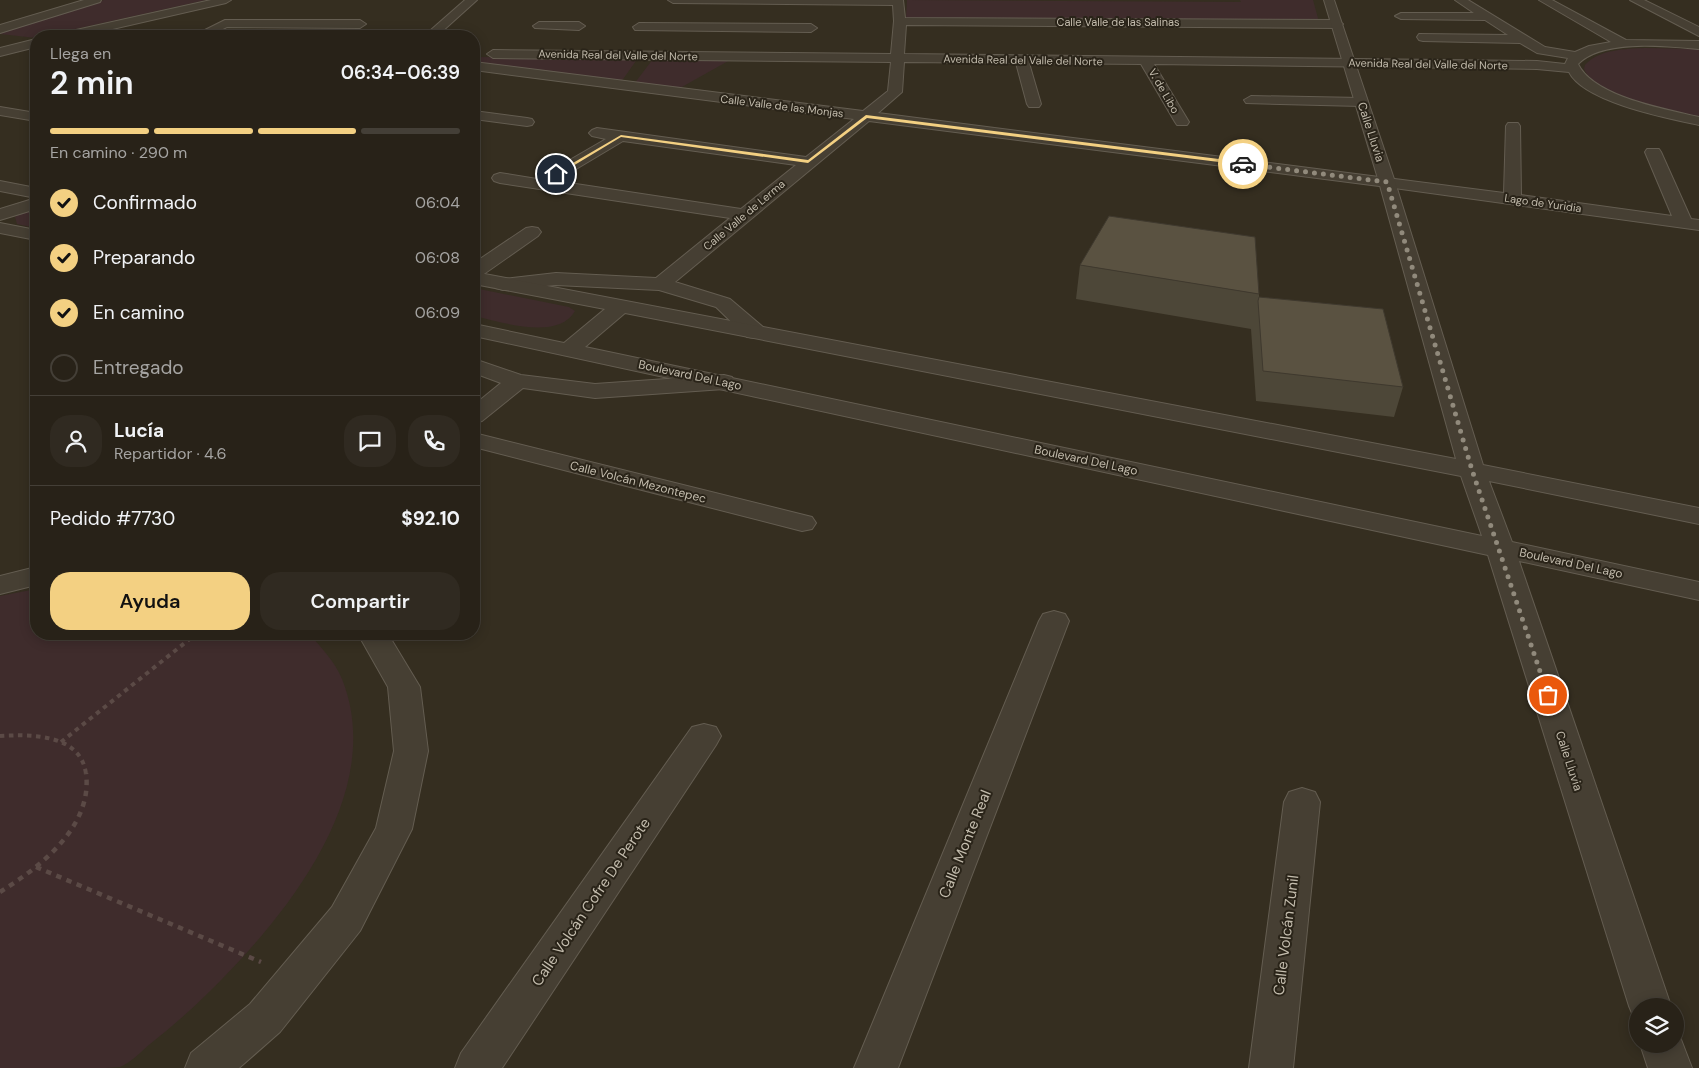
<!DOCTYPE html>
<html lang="es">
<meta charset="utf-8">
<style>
:root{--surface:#282218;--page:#302a21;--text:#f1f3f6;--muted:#a5a4a2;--line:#443f37;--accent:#f3d082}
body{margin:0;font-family:"DM Sans",sans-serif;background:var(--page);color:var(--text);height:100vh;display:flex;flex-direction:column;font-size:19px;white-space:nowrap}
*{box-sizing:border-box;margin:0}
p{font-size:16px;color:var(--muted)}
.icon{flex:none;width:28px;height:28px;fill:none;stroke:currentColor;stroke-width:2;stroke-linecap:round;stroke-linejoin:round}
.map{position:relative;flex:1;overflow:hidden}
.details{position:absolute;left:30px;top:30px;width:450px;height:610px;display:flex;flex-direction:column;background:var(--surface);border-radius:20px;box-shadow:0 2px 12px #0003,0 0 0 1px var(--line)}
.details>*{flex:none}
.fabs{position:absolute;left:1629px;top:998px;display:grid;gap:10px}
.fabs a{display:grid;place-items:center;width:55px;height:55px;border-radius:50%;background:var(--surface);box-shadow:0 2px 12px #0003,0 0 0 1px var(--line);font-size:25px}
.pin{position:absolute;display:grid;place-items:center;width:42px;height:42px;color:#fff;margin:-21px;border:2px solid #fff;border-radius:50%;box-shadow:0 1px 5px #0007}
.courier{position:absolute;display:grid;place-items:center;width:50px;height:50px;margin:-25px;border:4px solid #f3d082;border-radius:50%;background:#fff;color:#222;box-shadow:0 1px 6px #0007}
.head em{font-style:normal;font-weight:600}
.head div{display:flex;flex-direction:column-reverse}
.head{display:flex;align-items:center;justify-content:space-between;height:85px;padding:0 20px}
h1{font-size:32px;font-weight:600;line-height:38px}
.bar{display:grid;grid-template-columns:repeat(4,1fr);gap:8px 5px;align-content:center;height:60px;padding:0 20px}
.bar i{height:6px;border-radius:4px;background:var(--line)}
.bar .current{background:var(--accent)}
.bar p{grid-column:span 4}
.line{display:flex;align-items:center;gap:12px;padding:0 20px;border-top:1px solid var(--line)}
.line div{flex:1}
.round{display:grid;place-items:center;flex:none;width:52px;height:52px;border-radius:20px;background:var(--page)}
ol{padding:0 20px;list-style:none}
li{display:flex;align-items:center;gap:15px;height:55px}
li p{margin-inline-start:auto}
li .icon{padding:5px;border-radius:50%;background:var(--accent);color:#111;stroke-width:4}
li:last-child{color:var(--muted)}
li i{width:28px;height:28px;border:2px solid var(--line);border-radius:50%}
.action{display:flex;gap:10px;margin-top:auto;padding:10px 20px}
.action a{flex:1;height:58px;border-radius:20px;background:var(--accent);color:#111;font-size:20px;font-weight:600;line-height:58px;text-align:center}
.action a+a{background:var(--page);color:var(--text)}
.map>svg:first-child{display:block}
.green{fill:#3f2c2c}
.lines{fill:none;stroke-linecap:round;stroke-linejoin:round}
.minor-casing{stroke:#645d51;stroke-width:2}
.tertiary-casing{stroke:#645d51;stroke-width:2}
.path-far1{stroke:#5b4a46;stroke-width:4;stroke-dasharray:4.5 4.5;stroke-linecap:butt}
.path{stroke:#5b4a46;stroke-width:4.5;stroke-dasharray:5.5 5.5;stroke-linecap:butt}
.minor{fill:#463f33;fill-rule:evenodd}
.tertiary{fill:#463f33;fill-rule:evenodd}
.wall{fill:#4d4738}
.building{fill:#5a5241;stroke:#3f392e}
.route{fill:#f3d082}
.done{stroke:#918a7c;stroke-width:5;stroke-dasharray:0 9}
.labels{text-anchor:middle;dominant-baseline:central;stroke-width:4;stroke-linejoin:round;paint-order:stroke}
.far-street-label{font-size:11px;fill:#c3bcad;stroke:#2a2419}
.street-label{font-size:12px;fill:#c3bcad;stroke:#2a2419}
.near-street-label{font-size:15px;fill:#c3bcad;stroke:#2a2419}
</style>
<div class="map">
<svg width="1699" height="1068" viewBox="0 0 1699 1068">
<rect width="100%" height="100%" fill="#352e20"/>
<path class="green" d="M104,0H206L44,36H36V38L0,34V32Z
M907,0L1241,2L1240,0H1313L1319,22L906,18Z
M1645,48L1699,49V119C1669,111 1598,99 1584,69L1585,65C1599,49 1626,49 1645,48Z
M474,57L638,58L621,82L474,63Z
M653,59L730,60L680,88L634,84Z
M36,210V228L17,224L15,217L22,212Z
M474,288L569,307L575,311C558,341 501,322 474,316Z
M36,589V634H309C322,648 335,662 342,679C388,794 283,920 207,994C189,1012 170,1028 150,1044C141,1052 131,1062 120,1067C113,1068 99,1068 91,1068C60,1068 30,1068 0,1068V596Z"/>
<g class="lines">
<defs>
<path id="minor" d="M211,0H231L226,3L82,36H61L67,32Z
M465,0H477L437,36H424Z
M668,0H903L905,18L1337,20L1343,24L1337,28L906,25L904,54L1537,61L1565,64L1568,58L1537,53L1520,43L1423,41L1419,40L1417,37L1419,34L1508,35L1485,20L1401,19L1395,16L1401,13H1474L1455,0H1468L1545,47L1575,52L1589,46L1611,42L1539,0H1552L1626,40L1699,41V49C1666,46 1602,39 1578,64C1594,97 1665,109 1699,117V125C1667,118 1584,102 1569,72L1537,69L1154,64L1189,122L1187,125H1177L1175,122L1141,64L1029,63L1041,104L1039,107H1029L1027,104L1016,63L904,62L902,92L878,113L1504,193L1506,126L1508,123H1518L1520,126L1521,195L1672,216L1645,152L1647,149H1659L1661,152L1691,219L1699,220V230L1387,187L869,121L675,282L730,299L763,327L766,332L763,337L755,338L747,337L716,307L659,290L556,285L503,290L496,288L493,284L496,280L556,273L656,278L730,218L500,183L494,181L492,178L494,175L500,173L537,179L606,139L592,136L589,133L592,130L597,128L806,157L854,119L474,70V62L863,111L888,91L891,62L493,58L487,54L493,50L891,54L894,21L893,5L673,3ZM623,141L796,165L741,209L556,181Z
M1630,0H1644L1699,27V36Z
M225,20H360L366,24L360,28L227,27L208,36H193Z
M539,22H579L585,26L579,30L535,28L533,26Z
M639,23L811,24L817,28L811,32L635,30L633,27Z
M36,39V47L0,56V48Z
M1251,96L1361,98L1366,99L1368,102L1366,105L1361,106L1246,103L1244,100Z
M0,107L36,113V121L0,115Z
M474,111L527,118L532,119L534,122L532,125L527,126L474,119Z
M36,198V209L0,220V209Z
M532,227L538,228L541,232L538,236L481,276L474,278V263L526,228Z
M474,359L521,375L595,384L724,375L732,377L735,382L732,387L724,389L595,398L523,388L482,421L474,423V405L501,383L474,373Z
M474,433L812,517L816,523L812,529L802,531L474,447Z
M36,567V585L0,594V576Z
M1054,611L1065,614L1069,621L898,1068H854L1039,621L1043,614Z
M358,634H388L420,687L428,751L412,829L360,931L280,1032L239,1068H185L191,1053L250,1004L332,907L376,828L394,751L388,687Z
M704,724L716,727L721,736L716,745L502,1068H455L461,1053L692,727Z
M1302,788L1315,792L1320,802L1293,1068H1249L1284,802L1289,792Z"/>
<path id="tertiary" d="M84,0H101L100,2L0,33V25Z
M1324,0H1334L1395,182L1483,465L1699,508V524L1489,481L1512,542L1699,582V600L1519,561L1671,1006H1638V1021L1635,1020L1629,1006L1488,555L474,336V324L564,343L605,309L474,284V272L1456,459L1379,182ZM625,313L1461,476L1482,536L585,347Z
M0,181L36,188V198L0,191Z
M0,223L36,230V240L0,233Z
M1675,1029H1677L1692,1068H1648L1640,1044H1675Z"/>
</defs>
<use href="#minor" class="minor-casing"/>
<use href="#tertiary" class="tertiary-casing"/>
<path class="path-far1" d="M0,736C31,734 81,734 86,774
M61,742L196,634"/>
<path class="path" d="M36,867L261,962
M0,892C40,867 93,827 86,773"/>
<use href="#minor" class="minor"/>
<use href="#tertiary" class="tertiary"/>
</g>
<path class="wall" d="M1080,265L1259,294V297L1403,387L1394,417L1256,401L1251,329L1076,299Z"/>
<path class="building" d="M1109,216L1255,237L1259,294L1080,265Z
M1259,297L1383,309L1403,387L1263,371L1258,301Z"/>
<path class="route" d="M866,115L1243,162L1245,164L1243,165L867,118L808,163L621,137L558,175L554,174L621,135L808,160Z"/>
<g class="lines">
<path class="done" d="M1243,164L1387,182L1472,470L1548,695"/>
</g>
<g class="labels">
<g class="far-street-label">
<text x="1118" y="22">Calle Valle de las Salinas</text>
<text transform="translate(618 55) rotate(1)">Avenida Real del Valle del Norte</text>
<text transform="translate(1023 60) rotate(1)">Avenida Real del Valle del Norte</text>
<text transform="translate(1428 64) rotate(1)">Avenida Real del Valle del Norte</text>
<text transform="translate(1164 91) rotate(60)">V. de Libo</text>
<text transform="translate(782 106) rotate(7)">Calle Valle de las Monjas</text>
<text transform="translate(1543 203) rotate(8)">Lago de Yuridia</text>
<text transform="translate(744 215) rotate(-40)">Calle Valle de Lerma</text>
</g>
<g class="street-label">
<text transform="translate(1371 132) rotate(72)">Calle Lluvia</text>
<text transform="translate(690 375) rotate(12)">Boulevard Del Lago</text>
<text transform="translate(1086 460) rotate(12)">Boulevard Del Lago</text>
<text transform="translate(638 482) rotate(14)">Calle Volcán Mezontepec</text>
<text transform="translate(1571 563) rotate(12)">Boulevard Del Lago</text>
<text transform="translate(1569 761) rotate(72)">Calle Lluvia</text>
</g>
<g class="near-street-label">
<text transform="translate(965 844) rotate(-68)">Calle Monte Real</text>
<text transform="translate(591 902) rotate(-56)">Calle Volcán Cofre De Perote</text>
<text transform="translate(1286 935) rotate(-83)">Calle Volcán Zunil</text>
</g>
</g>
</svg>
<div class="fabs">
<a><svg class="icon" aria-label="layers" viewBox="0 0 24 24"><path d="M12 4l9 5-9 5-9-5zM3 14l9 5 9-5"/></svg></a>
</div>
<div class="pin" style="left:1548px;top:695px;background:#ea580c"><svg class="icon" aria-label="bag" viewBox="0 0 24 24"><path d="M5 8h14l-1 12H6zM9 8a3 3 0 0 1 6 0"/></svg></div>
<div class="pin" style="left:556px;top:174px;background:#1f2937"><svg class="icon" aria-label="home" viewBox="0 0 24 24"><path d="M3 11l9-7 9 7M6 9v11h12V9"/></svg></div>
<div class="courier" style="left:1243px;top:164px"><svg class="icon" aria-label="car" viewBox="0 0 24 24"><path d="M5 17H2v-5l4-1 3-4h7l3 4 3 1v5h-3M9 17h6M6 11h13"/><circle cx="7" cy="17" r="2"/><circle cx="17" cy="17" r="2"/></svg></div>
<section class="details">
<div class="head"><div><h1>2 min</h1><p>Llega en</p></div><em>06:34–06:39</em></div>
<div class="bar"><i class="current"></i><i class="current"></i><i class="current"></i><i></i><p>En camino · 290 m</p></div>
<ol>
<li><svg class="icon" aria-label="check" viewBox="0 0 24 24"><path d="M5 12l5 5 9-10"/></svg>Confirmado<p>06:04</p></li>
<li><svg class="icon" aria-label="check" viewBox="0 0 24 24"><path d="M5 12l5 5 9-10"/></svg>Preparando<p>06:08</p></li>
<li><svg class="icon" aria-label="check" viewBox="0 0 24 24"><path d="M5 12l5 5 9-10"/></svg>En camino<p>06:09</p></li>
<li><i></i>Entregado</li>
</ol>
<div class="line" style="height:90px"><a class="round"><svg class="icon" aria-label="person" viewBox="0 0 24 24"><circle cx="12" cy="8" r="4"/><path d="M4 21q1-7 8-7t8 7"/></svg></a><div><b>Lucía</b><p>Repartidor · 4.6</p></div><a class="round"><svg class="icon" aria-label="chat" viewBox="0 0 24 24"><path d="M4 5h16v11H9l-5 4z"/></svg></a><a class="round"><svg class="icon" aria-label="phone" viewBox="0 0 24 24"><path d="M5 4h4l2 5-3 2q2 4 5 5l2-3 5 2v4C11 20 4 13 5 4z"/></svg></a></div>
<div class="line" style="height:65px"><div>Pedido #7730</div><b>$92.10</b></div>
<div class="action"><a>Ayuda</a><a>Compartir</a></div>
</section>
</div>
